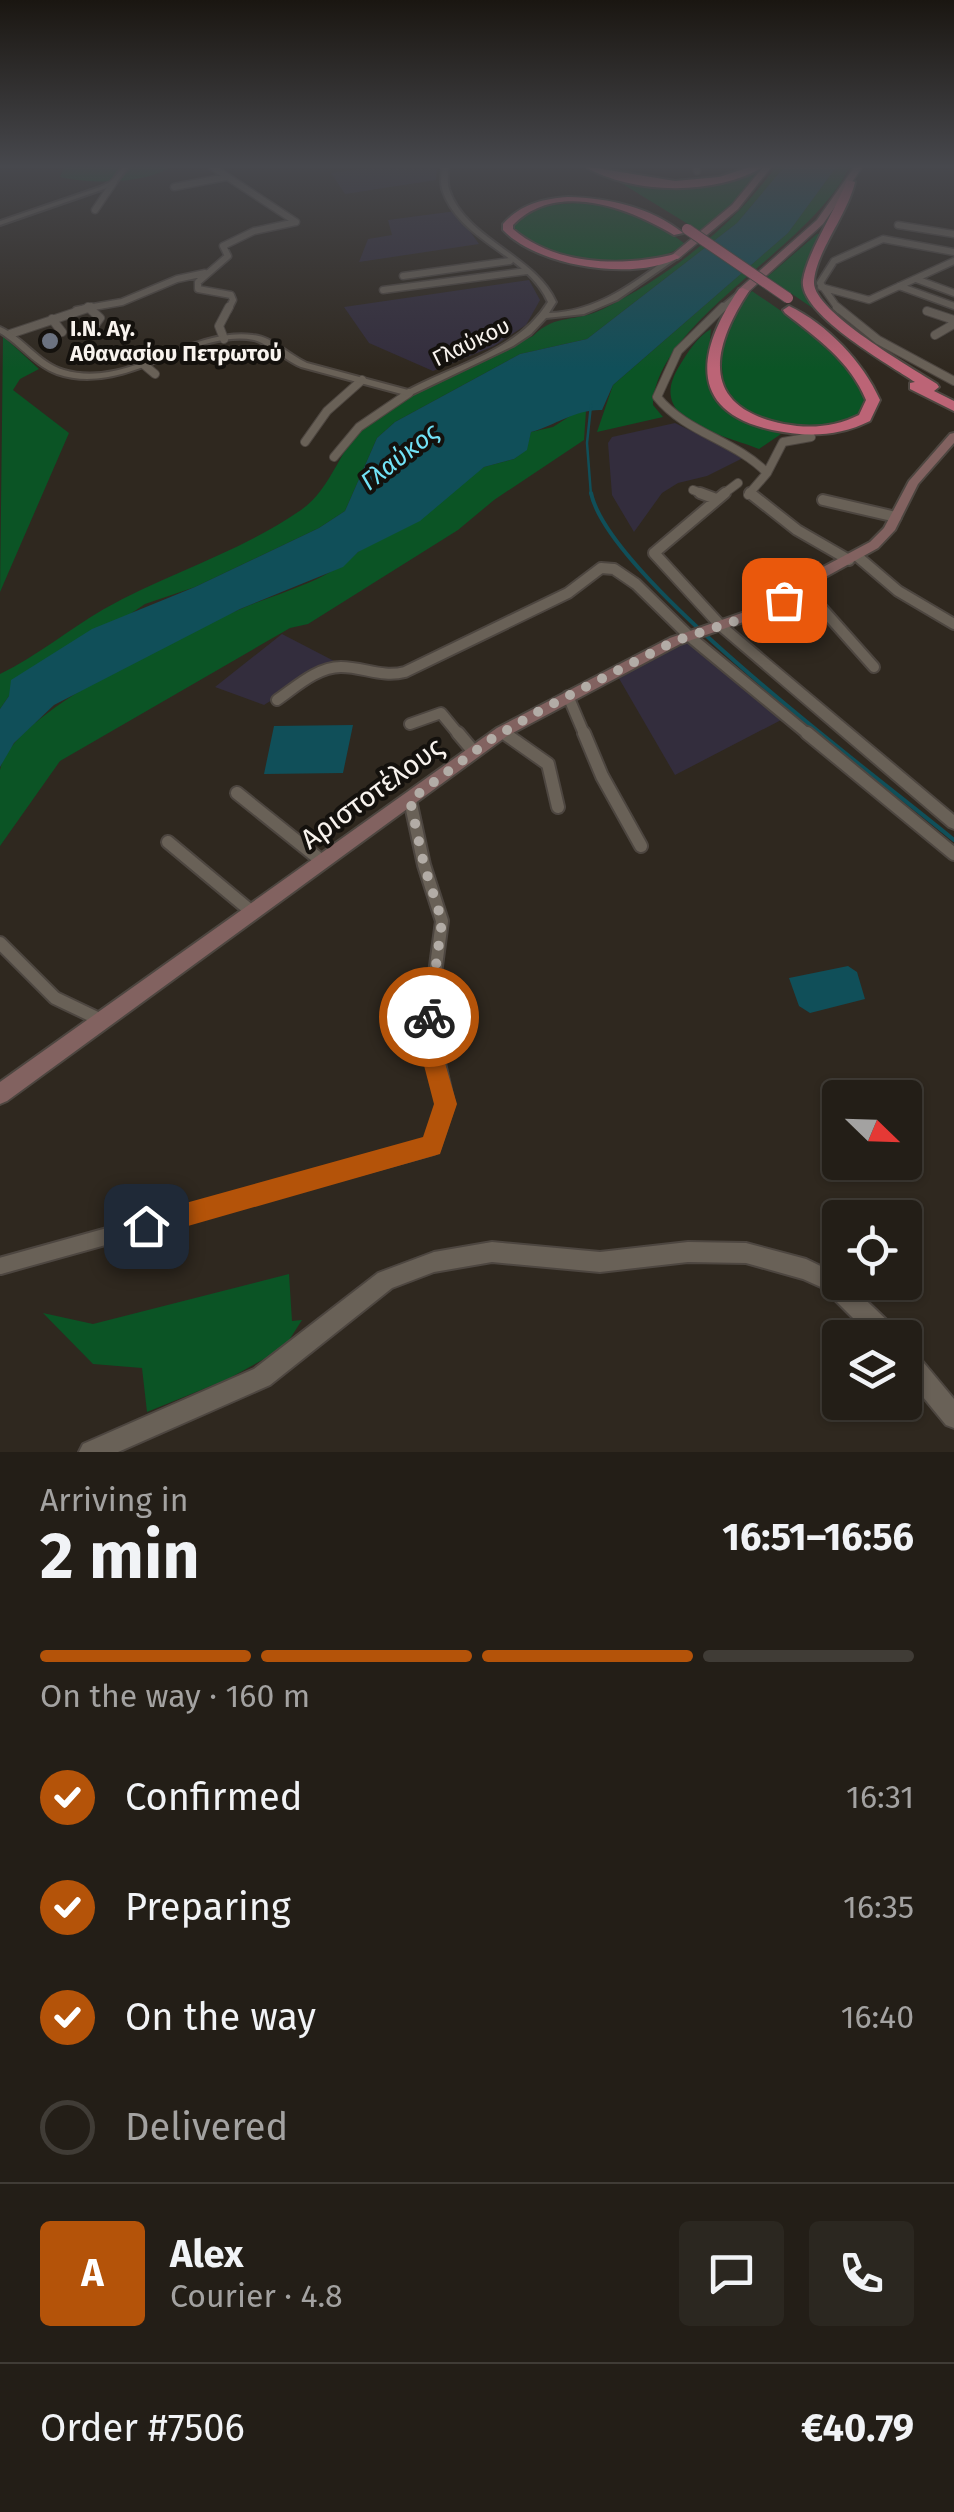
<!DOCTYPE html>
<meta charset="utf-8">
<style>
:root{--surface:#231e17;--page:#2b2720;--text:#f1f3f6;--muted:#a3a2a1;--line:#403c36;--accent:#b45309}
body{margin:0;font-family:"Fira Sans",sans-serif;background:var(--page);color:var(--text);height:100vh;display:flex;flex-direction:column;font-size:38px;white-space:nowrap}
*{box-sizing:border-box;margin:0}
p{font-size:32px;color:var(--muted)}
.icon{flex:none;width:55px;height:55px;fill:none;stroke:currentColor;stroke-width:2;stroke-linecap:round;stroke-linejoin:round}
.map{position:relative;height:1452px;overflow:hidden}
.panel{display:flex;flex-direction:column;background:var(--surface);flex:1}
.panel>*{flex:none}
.needle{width:65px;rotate:113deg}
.controls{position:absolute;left:822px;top:1080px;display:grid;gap:20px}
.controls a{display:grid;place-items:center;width:100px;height:100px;border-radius:10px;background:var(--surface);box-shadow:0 2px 8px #0004,0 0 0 2px var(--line);font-size:50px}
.pin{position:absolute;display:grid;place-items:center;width:85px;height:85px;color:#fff;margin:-42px;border-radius:20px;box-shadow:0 5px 15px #0006}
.courier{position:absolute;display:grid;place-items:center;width:100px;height:100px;margin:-50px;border:8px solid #b45309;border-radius:50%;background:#fff;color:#222;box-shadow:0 2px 12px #0007}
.overview em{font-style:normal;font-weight:700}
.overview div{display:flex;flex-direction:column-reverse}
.overview{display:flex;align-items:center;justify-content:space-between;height:170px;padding:0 40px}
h1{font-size:65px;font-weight:700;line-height:75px}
.bar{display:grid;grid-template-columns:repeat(4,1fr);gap:15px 10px;align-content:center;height:120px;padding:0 40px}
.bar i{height:12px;border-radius:8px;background:var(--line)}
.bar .active{background:var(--accent)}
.bar p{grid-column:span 4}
.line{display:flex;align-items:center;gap:25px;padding:0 40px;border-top:2px solid var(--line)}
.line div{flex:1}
.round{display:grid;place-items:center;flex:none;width:105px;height:105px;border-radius:10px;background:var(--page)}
ol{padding:0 40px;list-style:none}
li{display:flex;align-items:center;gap:30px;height:110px}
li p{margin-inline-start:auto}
li .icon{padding:10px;border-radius:50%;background:var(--accent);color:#fff;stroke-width:4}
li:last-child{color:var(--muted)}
li i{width:55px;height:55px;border:5px solid var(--line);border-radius:50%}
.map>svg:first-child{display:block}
.industrial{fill:#332d3d}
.green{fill:#0b5425}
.water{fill:#104f59}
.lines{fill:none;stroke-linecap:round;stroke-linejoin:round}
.stream-far1{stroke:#104f59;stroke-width:2.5}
.stream{stroke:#104f59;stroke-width:4}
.minor-far4-casing{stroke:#4d4640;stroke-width:9}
.minor-far3-casing{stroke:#4d4640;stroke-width:10}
.minor-far2-casing{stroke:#4d4640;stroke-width:14}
.minor-far1-casing{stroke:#4d4640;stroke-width:16}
.minor-casing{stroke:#4d4640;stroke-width:20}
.tertiary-casing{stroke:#4d4640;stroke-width:4}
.secondary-casing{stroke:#4d4640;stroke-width:4}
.primary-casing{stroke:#4d4640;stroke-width:3}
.motorway-casing{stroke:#4d4640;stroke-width:4}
.minor-far4{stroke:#696157;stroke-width:6}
.minor-far3{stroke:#696157;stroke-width:8}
.minor-far2{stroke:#696157;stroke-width:10}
.minor-far1{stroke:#696157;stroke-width:12}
.minor{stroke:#696157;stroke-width:16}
.tertiary{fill:#696157;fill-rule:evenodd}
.secondary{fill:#826260;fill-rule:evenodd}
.primary{fill:#9b636a;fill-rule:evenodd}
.motorway{fill:#bc6476;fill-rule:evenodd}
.motorway-bridge-casing{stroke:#4d4640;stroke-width:12;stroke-linecap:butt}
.motorway-bridge{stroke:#bc6476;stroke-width:10}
.route{fill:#b45309}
.done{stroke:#b2aca6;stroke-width:10;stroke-dasharray:0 18}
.worship-dot{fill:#6b7280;stroke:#14110d;stroke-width:4}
.labels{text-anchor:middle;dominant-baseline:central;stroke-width:8;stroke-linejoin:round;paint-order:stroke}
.far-poi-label{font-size:22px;font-weight:bold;fill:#f8f3ee;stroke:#14110d;text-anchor:start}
.far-street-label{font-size:22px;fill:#f8f3ee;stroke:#14110d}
.far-water-label{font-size:25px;font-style:italic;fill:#72e3f7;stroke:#14110d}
.street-label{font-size:28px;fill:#f8f3ee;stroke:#14110d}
</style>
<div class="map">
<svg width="954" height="1452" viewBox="0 0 954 1452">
<rect width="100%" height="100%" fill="#2f281f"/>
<path class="industrial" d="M381,166H437L436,180L345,194L331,173Z
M456,211L479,244L359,262L368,239L392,235L388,220Z
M529,280L540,300L526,325L494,346L433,371L369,343L344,307Z
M675,423L745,457L707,476L678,483L662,493L634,532L612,495L608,443L612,437Z
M282,634L334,661L264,705L215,687Z
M688,641L783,719L675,775L617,675Z"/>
<path class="green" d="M65,166H164L168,169C138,184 92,184 60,177Z
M776,166H785L737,223L587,339L520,354L395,422L377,438L345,511L319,528L195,587L145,604L9,696L0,709V674C37,656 68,630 104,609C168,573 241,552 301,510C334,487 340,444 370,420C418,383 480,363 533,336C556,313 575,323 603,309C669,276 734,226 776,166Z
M837,166H850C812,248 656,320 653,405L663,417L597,432L613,385L788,233Z
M760,172L730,208L701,232L608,175L707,185Z
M578,203C620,206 652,218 685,244C639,278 559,263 514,231V224C531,206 554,204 578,203Z
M823,233C804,265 793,283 820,313L767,277L817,234Z
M752,291C797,322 839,347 866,397L859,415C815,440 769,423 728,400C716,362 720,319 752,291Z
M711,329C703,413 709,403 781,434L759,449C719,433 644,421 680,365C688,352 697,337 711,329Z
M3,336L39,369L20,379L13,390L69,433L0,592Z
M581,409L586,411L584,440L494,500L458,530L308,624L290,628L60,761L0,846C0,822 0,793 0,770C10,712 189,631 243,608C281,592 328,581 358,552L484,467L514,459L526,450L531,432L553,427Z
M289,1274L292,1321L302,1320L284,1348L228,1379L147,1412L142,1368L93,1364L43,1313L93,1324Z"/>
<path class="water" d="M785,166H837L788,233L613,385L602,410C576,409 556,425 531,432L527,450L514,459L484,467L420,521L358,552L343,567L240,609L54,705L14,743L0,767V709L9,696L11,680L92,629L195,587L319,528L345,511L377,438L395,422L520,354L587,339L737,223Z
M353,725L343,773L264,774L274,726Z
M848,966L857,972L865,999L810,1013L799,1006L789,978Z"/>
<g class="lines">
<path class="stream-far1" d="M591,405L587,443L591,495"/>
<path class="stream" d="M591,493C609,579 877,776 954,840"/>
<defs>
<path id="minor-far4" d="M211,166L296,222
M696,166L697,171
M174,187L226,177
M95,210L114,182
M898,225L954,234
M403,276L510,261
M916,279L954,293
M899,286L954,306
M821,287L869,300L954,261
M383,290L527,271
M88,307L91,310
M76,310L122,302L177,279L205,273
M228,310L233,300L231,295L198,289V282L228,256L223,246L254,231L296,222
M720,310L742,292
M839,310L820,283L834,261L883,239L954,252"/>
<path id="minor-far3" d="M88,307L100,318L92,329
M723,307L678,351L657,397C686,433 735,440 767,473
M837,307L878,340L954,381
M927,311L954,320
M52,319L62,332
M10,334L91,307
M935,335L954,324
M224,339L219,326L229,307
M143,364L155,374
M305,442L327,411L362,380
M334,457L359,427L409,393
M693,490L706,495
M722,495L738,483
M748,495L767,473L783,442L811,437"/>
<path id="minor-far2" d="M700,493L716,499
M750,493L797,530L849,560
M823,500L896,517
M857,556L898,591L954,624
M802,586L874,667
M721,626L654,553L725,493
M568,696L585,736
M277,700C296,687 317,667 341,667C364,667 382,678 405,672L568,593L601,568L614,569L636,584L689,636L810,736
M410,724L441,713L460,736
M502,732L508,736"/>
<path id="minor-far1" d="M458,733L474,752
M504,733L548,764L558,807
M584,733L602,776L641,846
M807,733L954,854
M237,793L323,862
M410,800L424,865L442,921L428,1026L433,1048
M168,842L252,912
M0,943L55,998L103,1021"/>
<path id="minor" d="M0,1266L432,1146L446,1104L433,1046"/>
<path id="tertiary" d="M123,166H129L116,183L104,189L0,225V221L100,187L112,181Z
M442,166H448C448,174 447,182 449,189C465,239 535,255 556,302L549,313C597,312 635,282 672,255L679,257L617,300L584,314L546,318L531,334L513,346L409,396L301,367C286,361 267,343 254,340C193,328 125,398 57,374C35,366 20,345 0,333V327C24,337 39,363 64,370C129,389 188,327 253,335C273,337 289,355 307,363L408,390C456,364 518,351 548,302C527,254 458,241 442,189C440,182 442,173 442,166Z
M721,622L725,623L954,815V829L949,827L717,629L715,626L717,623Z
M492,1242L600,1252L688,1242L746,1243L806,1259L837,1274L840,1276V1282H847L897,1330L900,1338H873L823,1288L803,1279L746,1263L688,1262L600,1272L492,1262L434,1272L392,1288L270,1385L118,1452H79L83,1444L254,1369L378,1273L434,1252Z
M905,1347L913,1350L954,1399V1428L946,1425L905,1375Z"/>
<path id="secondary" d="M954,433V443L918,484L895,530L878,548L820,580L775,611L680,644L507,736L7,1101L0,1104V1082L497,728L670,638L765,605L810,574L870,542L884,528L909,481L950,434Z"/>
<path id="primary" d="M764,166H772L738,209L678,259H672V255L732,205Z
M855,166H863L823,224L747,293H739V289L817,220Z"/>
<path id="motorway" d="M584,166L675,181L719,177L753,166H765C717,196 632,195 584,166Z
M847,180L855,182C848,214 815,253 814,282C812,311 912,368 937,384L939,387L934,391L954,401V411L910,389V383L915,382C890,365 798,314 803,280C807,253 836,209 847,180Z
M568,197C610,198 650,207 683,233L674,235C629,208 557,180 513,225V229C556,266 623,267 675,254L680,257C636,282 538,267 503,230V224C521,204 542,199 568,197Z
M743,288L749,291C711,349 699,407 784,424C810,429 835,427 859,415L866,400C850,361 817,338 785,313L783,310L789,306C827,324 863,362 880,400L870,421C838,437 806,437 772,430C684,411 699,347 739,289Z"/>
</defs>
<use href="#minor-far4" class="minor-far4-casing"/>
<use href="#minor-far3" class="minor-far3-casing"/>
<use href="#minor-far2" class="minor-far2-casing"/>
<use href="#minor-far1" class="minor-far1-casing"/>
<use href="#minor" class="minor-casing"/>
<use href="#tertiary" class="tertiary-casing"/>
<use href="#secondary" class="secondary-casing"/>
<use href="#primary" class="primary-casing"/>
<use href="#motorway" class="motorway-casing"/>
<use href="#minor-far4" class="minor-far4"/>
<use href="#minor-far3" class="minor-far3"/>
<use href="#minor-far2" class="minor-far2"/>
<use href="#minor-far1" class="minor-far1"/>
<use href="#minor" class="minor"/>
<use href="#tertiary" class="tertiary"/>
<use href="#secondary" class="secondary"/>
<use href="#primary" class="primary"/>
<use href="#motorway" class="motorway"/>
<defs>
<path id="motorway-bridge" d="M687,229L788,298"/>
</defs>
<use href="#motorway-bridge" class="motorway-bridge-casing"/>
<use href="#motorway-bridge" class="motorway-bridge"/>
</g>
<linearGradient id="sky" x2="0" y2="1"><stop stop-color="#1a1611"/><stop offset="0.45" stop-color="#47484d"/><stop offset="1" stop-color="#47484d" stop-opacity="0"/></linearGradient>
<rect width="954" height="369" fill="url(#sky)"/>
<path class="route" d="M429,1008L440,1017L441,1050L457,1104L440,1154L146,1238L137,1235L134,1226L137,1217L146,1214L423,1137L434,1104L420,1050L419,1017Z"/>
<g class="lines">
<path class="done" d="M429,1017L442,921L424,865L410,800L490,740L541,710L675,641L762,612L784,600"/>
</g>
<circle class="worship-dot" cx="50" cy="341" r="10"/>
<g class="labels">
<g class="far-poi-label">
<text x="70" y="328">Ι.Ν. Αγ.<tspan x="70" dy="25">Αθανασίου Πετρωτού</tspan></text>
</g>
<g class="far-street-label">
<text transform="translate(471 342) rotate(-26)">Γλαύκου</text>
</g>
<g class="far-water-label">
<text transform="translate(400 457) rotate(-38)">Γλαύκος</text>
</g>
<g class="street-label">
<text transform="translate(372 793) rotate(-36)">Αριστοτέλους</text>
</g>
</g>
</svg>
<div class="controls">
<a><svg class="needle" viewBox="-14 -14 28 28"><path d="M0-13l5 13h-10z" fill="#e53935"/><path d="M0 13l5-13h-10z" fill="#a3a2a1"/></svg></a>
<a><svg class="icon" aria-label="locate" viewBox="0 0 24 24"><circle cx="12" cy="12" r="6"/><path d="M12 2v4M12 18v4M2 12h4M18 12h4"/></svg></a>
<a><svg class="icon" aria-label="layers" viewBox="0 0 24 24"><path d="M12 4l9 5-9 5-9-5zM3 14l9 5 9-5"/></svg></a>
</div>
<div class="pin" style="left:784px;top:600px;background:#ea580c"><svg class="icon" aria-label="bag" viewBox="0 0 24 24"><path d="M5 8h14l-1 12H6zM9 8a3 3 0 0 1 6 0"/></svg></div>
<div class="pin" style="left:146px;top:1226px;background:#1f2937"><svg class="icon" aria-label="home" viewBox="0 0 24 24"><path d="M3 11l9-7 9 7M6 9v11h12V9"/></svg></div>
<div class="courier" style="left:429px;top:1017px"><svg class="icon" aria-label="bike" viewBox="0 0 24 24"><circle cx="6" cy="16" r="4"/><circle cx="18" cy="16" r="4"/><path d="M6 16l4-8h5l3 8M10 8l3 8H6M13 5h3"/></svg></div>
</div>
<section class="panel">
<div class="overview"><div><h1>2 min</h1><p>Arriving in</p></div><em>16:51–16:56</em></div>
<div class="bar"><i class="active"></i><i class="active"></i><i class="active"></i><i></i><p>On the way · 160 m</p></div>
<ol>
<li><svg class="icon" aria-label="check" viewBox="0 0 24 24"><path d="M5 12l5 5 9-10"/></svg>Confirmed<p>16:31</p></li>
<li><svg class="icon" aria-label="check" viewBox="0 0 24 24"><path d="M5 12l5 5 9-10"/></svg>Preparing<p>16:35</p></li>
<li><svg class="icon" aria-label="check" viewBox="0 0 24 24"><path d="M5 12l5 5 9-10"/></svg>On the way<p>16:40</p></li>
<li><i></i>Delivered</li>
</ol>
<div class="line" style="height:180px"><b class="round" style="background:var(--accent);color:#fff">A</b><div><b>Alex</b><p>Courier · 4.8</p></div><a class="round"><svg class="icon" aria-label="chat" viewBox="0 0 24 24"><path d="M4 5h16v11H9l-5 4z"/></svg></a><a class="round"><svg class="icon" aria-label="phone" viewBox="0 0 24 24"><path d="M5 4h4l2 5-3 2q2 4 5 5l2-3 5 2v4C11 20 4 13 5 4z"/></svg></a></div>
<div class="line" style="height:130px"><div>Order #7506</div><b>€40.79</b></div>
</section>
